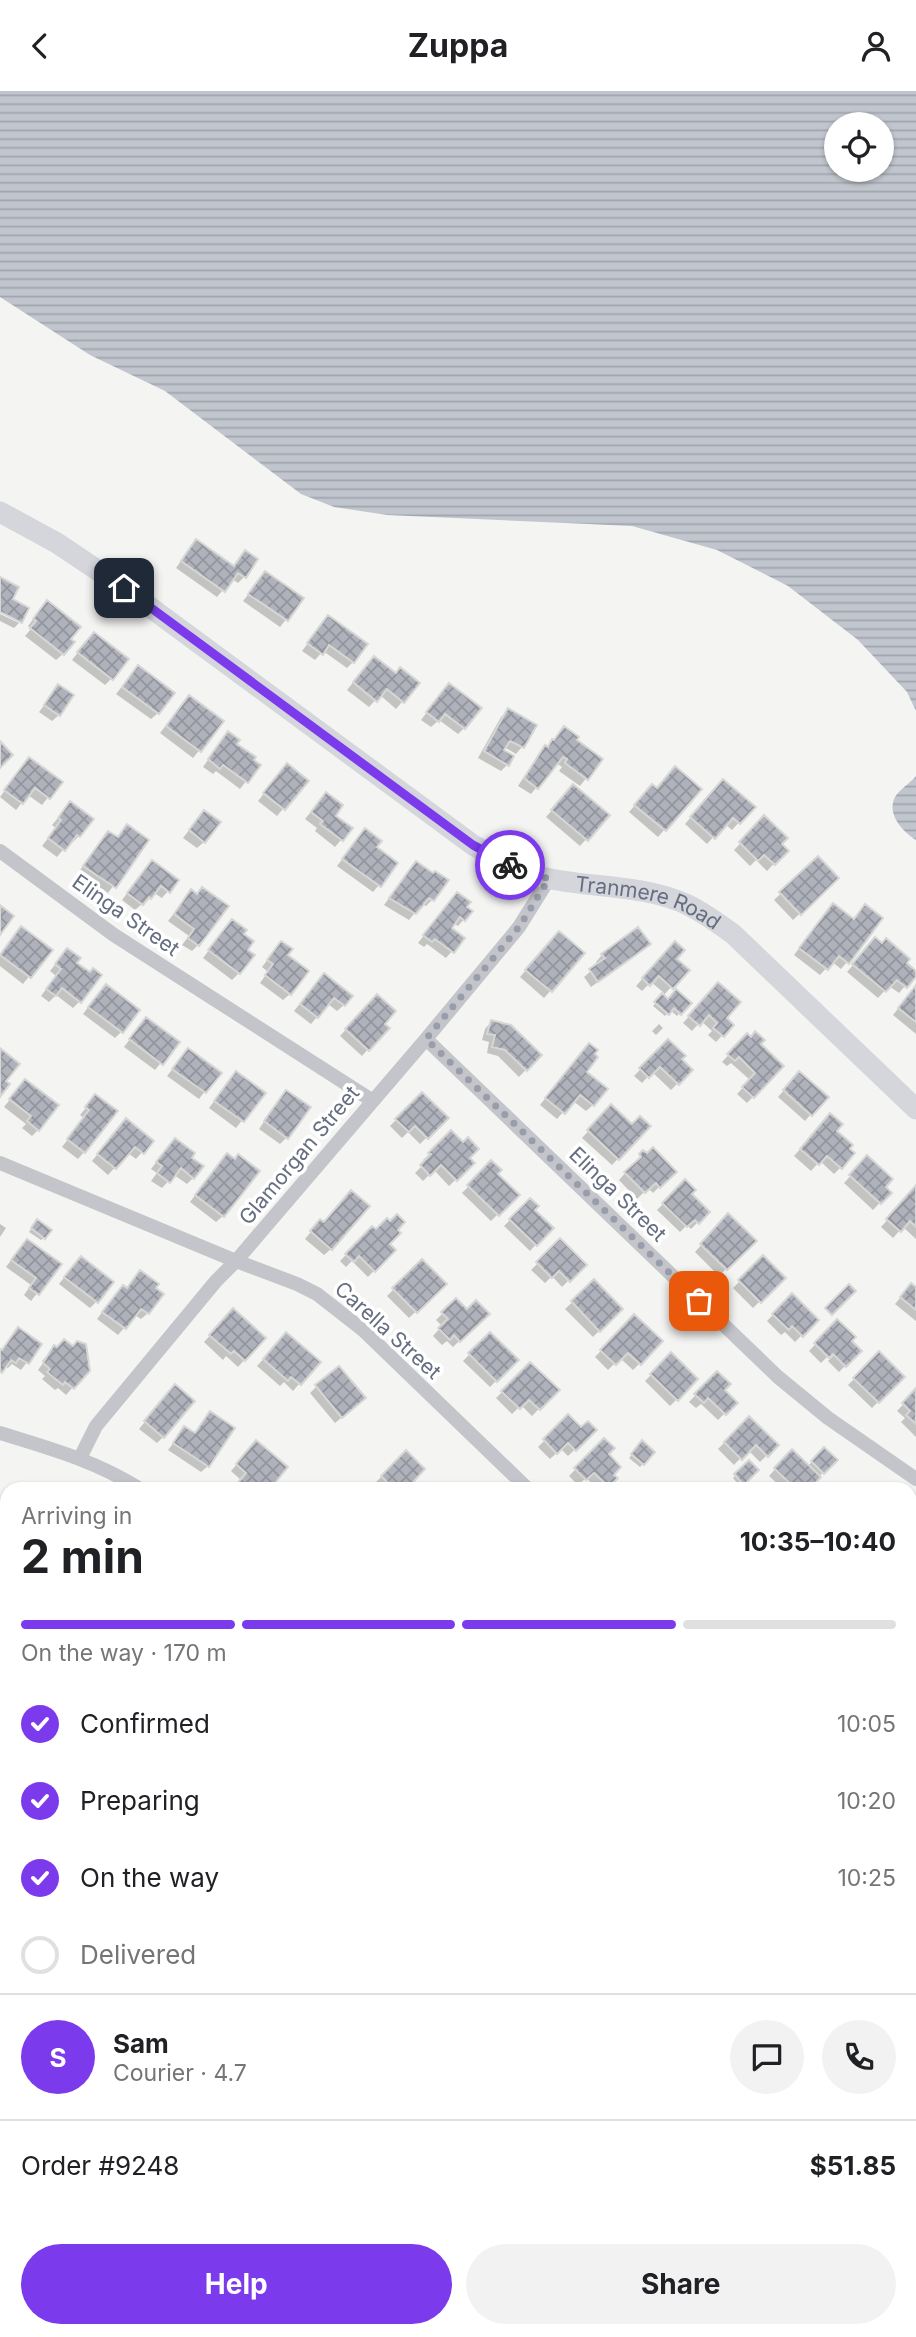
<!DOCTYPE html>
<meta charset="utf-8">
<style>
:root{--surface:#fff;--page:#f2f2f2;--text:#202124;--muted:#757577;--line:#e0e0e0;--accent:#7c3aed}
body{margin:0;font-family:Inter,sans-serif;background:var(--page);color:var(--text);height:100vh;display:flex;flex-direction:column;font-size:26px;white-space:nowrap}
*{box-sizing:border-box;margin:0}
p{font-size:23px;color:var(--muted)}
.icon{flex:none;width:38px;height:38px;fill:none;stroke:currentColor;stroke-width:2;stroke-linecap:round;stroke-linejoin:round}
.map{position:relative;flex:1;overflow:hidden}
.drawer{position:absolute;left:0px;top:1391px;width:917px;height:856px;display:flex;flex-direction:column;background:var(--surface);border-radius:21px 21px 0 0;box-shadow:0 2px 5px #0004}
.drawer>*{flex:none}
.fabs{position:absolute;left:824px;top:21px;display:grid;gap:14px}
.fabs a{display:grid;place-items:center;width:70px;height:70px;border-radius:50%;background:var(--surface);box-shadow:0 2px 5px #0004;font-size:35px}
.pin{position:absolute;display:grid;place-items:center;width:60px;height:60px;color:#fff;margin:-30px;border-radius:14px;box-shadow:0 4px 10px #0006}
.courier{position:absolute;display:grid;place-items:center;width:70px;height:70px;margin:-35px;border:5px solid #7c3aed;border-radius:50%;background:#fff;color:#222;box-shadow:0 2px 9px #0007}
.summary em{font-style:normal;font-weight:700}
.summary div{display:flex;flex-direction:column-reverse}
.summary{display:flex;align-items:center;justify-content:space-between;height:119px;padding:0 21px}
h1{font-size:46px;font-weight:700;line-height:52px}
.bar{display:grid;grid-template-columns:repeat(4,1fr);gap:10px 7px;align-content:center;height:84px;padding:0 21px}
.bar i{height:9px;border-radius:5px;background:var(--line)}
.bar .selected{background:var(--accent)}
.bar p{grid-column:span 4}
.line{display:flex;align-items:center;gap:18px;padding:0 21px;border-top:2px solid var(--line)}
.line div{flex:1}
.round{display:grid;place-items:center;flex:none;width:74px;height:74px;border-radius:37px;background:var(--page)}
ol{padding:0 21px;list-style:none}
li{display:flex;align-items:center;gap:21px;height:77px}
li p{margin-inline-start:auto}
li .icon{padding:7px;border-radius:50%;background:var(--accent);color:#fff;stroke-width:4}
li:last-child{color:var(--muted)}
li i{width:38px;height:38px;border:4px solid var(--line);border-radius:50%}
.action{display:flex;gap:14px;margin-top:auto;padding:14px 21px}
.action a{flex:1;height:80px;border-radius:42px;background:var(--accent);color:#fff;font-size:28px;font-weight:700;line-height:80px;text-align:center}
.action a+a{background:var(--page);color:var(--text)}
header{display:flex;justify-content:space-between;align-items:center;height:91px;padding:0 21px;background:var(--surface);font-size:32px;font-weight:700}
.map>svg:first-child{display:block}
.forest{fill:url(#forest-crowns)}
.green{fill:#d5dcd3}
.water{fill:url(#water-rules);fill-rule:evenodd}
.shadow{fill:#0003}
.building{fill:url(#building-cross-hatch);stroke:#d6d7d5;stroke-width:2}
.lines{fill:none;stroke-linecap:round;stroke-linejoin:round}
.street{stroke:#c4c5ca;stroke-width:14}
.secondary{stroke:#d4d6dc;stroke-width:21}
.done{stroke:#989da9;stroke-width:7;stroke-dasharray:0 12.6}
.route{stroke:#7c3aed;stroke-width:9}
.labels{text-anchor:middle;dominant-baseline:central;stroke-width:7;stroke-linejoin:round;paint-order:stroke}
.street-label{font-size:21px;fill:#666e81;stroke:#fff}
</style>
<header><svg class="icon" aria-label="back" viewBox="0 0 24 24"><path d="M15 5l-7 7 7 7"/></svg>Zuppa<svg class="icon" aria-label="person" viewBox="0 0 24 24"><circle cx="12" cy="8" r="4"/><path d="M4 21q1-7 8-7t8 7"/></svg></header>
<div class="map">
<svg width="916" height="2246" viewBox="0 0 916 2246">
<defs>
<pattern id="forest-crowns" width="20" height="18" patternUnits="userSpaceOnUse" patternTransform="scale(1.75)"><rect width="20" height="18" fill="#d5dcd3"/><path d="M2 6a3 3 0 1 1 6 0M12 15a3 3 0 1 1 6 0" fill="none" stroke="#b1b7b1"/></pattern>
<pattern id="water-rules" width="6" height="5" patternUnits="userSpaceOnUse" patternTransform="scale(1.75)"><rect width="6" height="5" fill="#c1c6ce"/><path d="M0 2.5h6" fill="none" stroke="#a1a5ad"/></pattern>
<pattern id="building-cross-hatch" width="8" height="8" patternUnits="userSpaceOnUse" patternTransform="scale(1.75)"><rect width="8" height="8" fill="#afb2ba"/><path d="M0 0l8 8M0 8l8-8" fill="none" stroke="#92959d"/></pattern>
</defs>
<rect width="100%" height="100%" fill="#f4f5f2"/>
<path class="forest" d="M0,1956L7,1962V2240H683L680,2246H0Z"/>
<path class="green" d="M916,1866V2025L910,2032V1873Z"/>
<path class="water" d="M0,0H916V620L907,601L858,549L788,495L717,459L632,435L387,424L334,416L301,403L165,300L90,264L0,206ZM836,33H882V79H836Z
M916,685V749C903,741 886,723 895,706C899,699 910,692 916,685Z"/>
<path class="shadow" d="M190,457L233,476L245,461L244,486L238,492L232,488L217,506L176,477Z
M265,482L302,508L280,536L243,510Z
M41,518L69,548L63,563L56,569L25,545L31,538L28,535Z
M0,523L19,532L14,537L0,530Z
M328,526L353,571L347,577L323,560L315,569L302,560Z
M87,550L112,587L105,594L72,569Z
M367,574L395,584L418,592L396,618L380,604L369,616L347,599Z
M132,583L158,622L151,628L116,603Z
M58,596L59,624L52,630L39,621Z
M443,600L464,637L458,643L439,629L431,636L421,629Z
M183,613L222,631L193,667L160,642Z
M508,620L535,634L522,656L516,663L504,656L502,660L508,673L501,680L478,667L501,626Z
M222,649L235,653L258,675L240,698L216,680L213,683L203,676Z
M574,649L601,668L580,695L559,680L562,676L556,672L531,703L518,695L539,663L552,650Z
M23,675L60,691L42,714L28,704L16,719L0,706Z
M281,681L306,690L277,725L258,710Z
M717,696L753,716L732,739L725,733L707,753L685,733Z
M699,698L658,746L629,721L646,702L656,699Z
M567,702L608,724L580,755L546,726Z
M326,703L333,725L350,738L335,756L315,740L317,737L305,728Z
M70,713L79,745L72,752L70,750L57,766L42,755L56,737L52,734Z
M765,727L780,753L786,760L767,780L756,769L750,775L734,759Z
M198,728L204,751L197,757L183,747Z
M127,735L147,749L108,802L78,782L102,749L116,748Z
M365,739L379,794L373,801L337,775Z
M818,767L837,787L793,829L774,809Z
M146,778L168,800L162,807L154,802L144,814L142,813L135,819L122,809Z
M410,779L433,784L432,809L426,815L422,813L409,829L384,814Z
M191,801L198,854L192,860L182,854L189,845L168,830Z
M451,809L465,816L464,828L458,835L453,832L449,837L463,847L446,867L427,853L424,856L418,852Z
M827,821L853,829L847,871L841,878L832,871L820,884L794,864Z
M21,837L50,859L23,893L0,875V863Z
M226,837L242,843L246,859L239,882L232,889L203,867Z
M552,849L583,863L544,907L520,886Z
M869,855L904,872L916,882L899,902L889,895L878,907L847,881Z
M275,859L286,865L290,903L283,909L260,892L268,881L262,876Z
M642,859L591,896L584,886L598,874L596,871L602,864Z
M668,859L671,896L663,905L668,910L689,912L677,925L670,919L665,925L653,915L664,902L651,891L642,900L636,895Z
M61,866L89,883L80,910L73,917L56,904L49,911L41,905L56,885L50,880Z
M317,891L344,914L337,920L328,913L311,933L294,920Z
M916,895V943L893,924Z
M712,900L724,927L732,934L716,951L708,944L712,940L701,930L692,940L683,932Z
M99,902L121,941L115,947L83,923Z
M371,911L382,933L368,958L362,965L340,945Z
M491,931L540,964L519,986L498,965L487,962L489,951L482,949L485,938Z
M659,933L663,937L656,944L652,940Z
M140,935L177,952L155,979L124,956Z
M747,944L782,975L747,1012L737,1003L750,989L731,972L727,975L722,971Z
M668,950L680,968L691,979L671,999L652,981L642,992L634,985Z
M188,959L219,982L199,1008L167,985Z
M583,960L584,981L593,1014L586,1020L573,1010L557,1028L540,1014Z
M230,989L263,1003L236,1037L209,1017Z
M793,989L811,1023L805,1030L778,1006Z
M19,997L38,1039L32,1045L22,1037L26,1033L4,1016Z
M422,1003L446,1027L420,1053L408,1041L402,1047L390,1035Z
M95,1006L84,1061L78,1068L62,1056L84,1027L80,1024Z
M280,1007L287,1046L280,1053L259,1038Z
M611,1016L632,1035H649L612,1074L582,1047Z
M824,1031L834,1040L841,1076L834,1083L820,1070L811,1080L794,1065Z
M120,1036L152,1050L136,1068L128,1062L108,1084L92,1070Z
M451,1042L473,1072L449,1095L434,1079L423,1090L415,1082L426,1071L423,1069Z
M168,1056L190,1067L193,1087L187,1093L174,1084L162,1097L151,1090L157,1082L151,1078Z
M643,1062L674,1081L653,1102L648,1097L637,1108L619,1089Z
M867,1067L883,1097L889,1102L873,1119L844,1092Z
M221,1070L223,1125L216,1131L190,1111Z
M492,1072L496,1083L517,1104L491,1130L462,1102Z
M685,1091L690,1103L708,1121L691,1138L687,1134L680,1141L657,1119Z
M916,1097V1148L903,1136L893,1147L881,1136Z
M530,1109L532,1119L551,1137L530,1160L504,1135Z
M722,1131L754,1150L719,1185L695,1161Z
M0,1133L6,1137L0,1146Z
M35,1133L44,1147L41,1149L29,1141Z
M314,1137L331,1158L324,1164L305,1148Z
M372,1137L394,1159L368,1186L352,1170L346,1176L340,1170Z
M560,1150L584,1174L562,1196L552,1185L545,1192L531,1179Z
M21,1156L60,1173L31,1210L24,1204L31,1194L6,1176Z
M763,1167L783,1187L753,1217L733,1197Z
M422,1170L444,1193L409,1227L387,1205Z
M74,1174L97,1210L90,1217L59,1193Z
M594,1191L621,1218L593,1246L565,1218Z
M916,1198V1230L895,1213L905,1201Z
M116,1203L148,1222L141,1228L135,1224L118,1244L97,1228Z
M792,1204L817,1229L795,1251L785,1241L781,1244L767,1230Z
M456,1209L467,1220L487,1223L453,1256L447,1250L442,1254L433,1245L442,1235L436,1229Z
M233,1220L264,1247L238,1276L226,1265L223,1269L204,1251Z
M634,1225L661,1251L633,1279L620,1267L608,1279L595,1266Z
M837,1230L850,1250L860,1260L839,1281L828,1270L840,1258L838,1255L821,1272L809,1260Z
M18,1239L40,1254L21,1279L12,1273L8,1277L5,1275L0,1282V1260Z
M490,1243L517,1269L490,1296L463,1270Z
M280,1250L318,1271L293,1300L284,1291L280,1295L257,1275Z
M55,1256L88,1279L66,1304L58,1297L55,1299L42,1288L45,1285L38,1279L44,1271L42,1270Z
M879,1263L903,1286L872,1317L848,1294Z
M671,1264L696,1289L670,1315L645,1290Z
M530,1273L557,1299L532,1325L521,1314L512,1323L496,1307Z
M717,1282L722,1299L735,1312L718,1329L701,1313L696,1317L689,1311Z
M317,1295L357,1314L335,1332L310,1302Z
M916,1300V1346L901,1331L905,1327L897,1320Z
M169,1302L163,1346L157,1352L139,1338Z
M210,1322L208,1375L201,1381L168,1359L185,1337L194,1343Z
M568,1326L581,1339H595L568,1365L561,1358L550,1368L538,1356Z
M749,1327L777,1354L760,1371L748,1359L734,1374L718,1358Z
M604,1349L612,1384L615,1387L604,1398H598L586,1387L578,1394L569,1385Z
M642,1352L653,1361L640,1376L629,1367Z
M250,1358L286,1377L267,1398H234L241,1389L231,1380Z
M824,1358L835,1369L807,1398H783L769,1385L792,1360L808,1375Z
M406,1362L411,1390L419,1398H381L375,1392Z
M749,1371L757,1379L740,1395L733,1387Z
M297,1391L305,1398H290Z
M916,1498V1546L910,1537V1502Z
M0,1540L7,1545V1587L0,1582Z
M916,1638V1664L910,1655V1642Z
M799,2240H820L809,2246H803Z"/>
<path class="building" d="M196,448L234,475L245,459L258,468L246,487L238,482L225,501L181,470Z
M265,480L304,507L288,530L248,503Z
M0,486L19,496L13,508L29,517L22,532L0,521Z
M47,509L81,536L71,548L75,551L64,564L30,537L36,530L33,528Z
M328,524L368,553L354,572L329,554L323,564L307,552Z
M94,541L129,568L113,589L77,561Z
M374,565L396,582L400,576L420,592L404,612L387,598L377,611L353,591Z
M138,574L175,602L159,623L122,596Z
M449,592L482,617L465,638L445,623L439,631L426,621Z
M58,593L74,604L60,625L44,614Z
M189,604L224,630L201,661L166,635Z
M508,617L537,634L524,657L510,650L504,659L514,665L509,675L484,660Z
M564,635L579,646L577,649L603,668L588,689L565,672L567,668L563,666L538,698L524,687L545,654L548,656L552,648L554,649Z
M228,640L240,649L237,653L256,666L254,669L261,674L248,692L223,674L220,678L208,668Z
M0,650L13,664L0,677Z
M29,666L63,691L50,708L35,697L23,713L4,699Z
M287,672L309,690L285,719L263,702Z
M675,675L702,698L666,740L634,714L652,693L657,697Z
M723,688L756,716L740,733L733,727L715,748L690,726Z
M573,693L610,724L588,750L551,719Z
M326,701L343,714L336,725L353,737L343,750L320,733L323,730L311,721Z
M70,710L94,728L80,746L77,744L65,760L48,747L61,729L58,727Z
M204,719L221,731L205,752L189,739Z
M764,724L788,747L782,753L789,760L775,774L764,764L758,770L739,751Z
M127,733L149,749L116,797L83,775L108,740L118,746Z
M365,737L382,750L377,756L398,772L381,796L342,768Z
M818,765L839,787L801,824L779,801Z
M152,769L179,789L170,802L161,795L151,808L149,806L143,814L127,802Z
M416,770L433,782L435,780L449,789L434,810L429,807L416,823L389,807Z
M202,796L229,815L199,855L188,847L194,838L174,823L191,798L197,803Z
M457,801L471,811L467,816L473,820L465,830L460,826L452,837L465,847L454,862L435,848L432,851L423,844Z
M833,812L854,828L865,813L883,827L849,873L839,865L828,879L799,857Z
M0,814L14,825L0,844Z
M232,828L247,839L244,843L254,850L248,859L255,864L240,883L208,859Z
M21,835L53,859L31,887L0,864Z
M638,836L651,853L598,891L589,878L605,867L601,863Z
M559,840L585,862L552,901L525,879Z
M875,846L882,852L886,847L910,868L907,872L916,880V886L907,897L897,889L886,901L852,873Z
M281,850L293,858L288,864L309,880L291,904L265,884L273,873L267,869Z
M675,850L685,859L677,868L690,879L673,898L659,885L650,895L642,887Z
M67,857L81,867L77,872L90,881L93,877L102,884L81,912L62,897L56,905L46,898L61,878L55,873Z
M324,882L353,905L345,915L334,907L318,927L300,913Z
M718,891L741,911L727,927L734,934L724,946L713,937L717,932L709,924L700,935L688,925Z
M106,893L140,919L123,942L88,916Z
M916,894V931L898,917Z
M676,898L692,912L681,924L674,917L669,924L654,911L662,902L668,908Z
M377,903L396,920L385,933L390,937L369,960L345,938Z
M146,926L180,951L163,974L129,948Z
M491,929L511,934L542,964L527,980L505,959L492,956L495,944L487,943Z
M755,940L765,949L761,953L784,975L754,1007L742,996L755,982L739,966L735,970L727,963L747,942L751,946Z
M668,948L686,965L682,968L693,979L679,994L660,976L649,987L639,977Z
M589,952L598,959L595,963L598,966L587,981L608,998L594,1015L580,1004L565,1023L545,1007Z
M0,957L20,973L6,990L10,993L0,1006Z
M188,957L222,982L206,1002L172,978Z
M236,980L266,1002L244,1031L214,1010Z
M799,980L829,1006L812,1025L783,999Z
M25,988L59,1014L39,1040L27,1030L31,1025L9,1008Z
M286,999L311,1016L288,1048L264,1030Z
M422,1001L449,1027L428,1048L415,1035L409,1041L395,1028Z
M95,1003L118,1020L85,1062L67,1048L89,1019L85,1016Z
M611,1013L632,1033L640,1025L651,1035L619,1069L587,1039Z
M830,1022L843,1033L837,1040L853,1054L850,1058L855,1062L842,1078L827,1065L819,1074L800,1058Z
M126,1027L154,1050L144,1063L135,1056L116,1078L97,1063Z
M451,1039L463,1051L468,1046L479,1058L470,1067L475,1072L457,1090L441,1074L430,1085L420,1074L431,1063L428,1062Z
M175,1047L195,1062L192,1067L204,1075L194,1088L181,1077L170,1092L157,1082L162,1075L156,1071Z
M653,1056L677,1081L660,1097L656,1092L645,1102L624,1081L641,1066L639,1063L643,1059L647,1062Z
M227,1062L235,1068L238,1063L260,1080L224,1126L195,1104Z
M867,1064L893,1088L886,1096L892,1102L881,1113L849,1084Z
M491,1069L502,1079L498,1083L520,1104L499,1125L467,1094Z
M685,1088L696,1099L692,1103L710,1121L699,1133L695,1129L687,1136L662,1112Z
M916,1094V1136L910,1130L901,1141L886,1128Z
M351,1099L370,1115L332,1159L310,1140L320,1128L324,1131Z
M530,1107L539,1115L535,1119L554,1137L537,1155L509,1128Z
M728,1122L757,1150L727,1179L700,1153Z
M397,1123L405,1131L398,1139L401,1142L390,1153L396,1159L375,1181L359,1165L354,1171L345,1163L372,1135L376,1138L387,1127L390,1130Z
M37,1128L52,1139L45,1148L31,1137Z
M560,1147L587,1174L570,1191L559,1180L552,1187L536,1171Z
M27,1148L62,1173L39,1204L29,1197L36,1187L11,1169Z
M763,1164L786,1187L761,1212L738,1189Z
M81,1165L114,1191L98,1212L64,1186Z
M422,1168L447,1193L417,1222L392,1197Z
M140,1179L159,1193L156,1197L164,1203L149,1223L141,1218L126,1238L102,1221L123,1194L127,1197Z
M594,1188L623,1218L600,1241L571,1210Z
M911,1192L916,1196V1219L900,1206Z
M849,1193L856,1200L832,1224L825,1217Z
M792,1202L819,1229L803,1246L792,1235L789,1239L772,1223Z
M456,1207L467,1218L476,1209L490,1223L460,1251L454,1244L450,1249L438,1237L448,1228L441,1221Z
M233,1217L266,1247L245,1270L234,1260L231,1263L209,1244Z
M634,1223L663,1250L641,1274L628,1262L616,1274L600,1259Z
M837,1228L856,1246L852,1250L862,1260L846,1276L833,1263L829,1267L814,1252Z
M18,1236L42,1253L29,1273L19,1267L16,1272L11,1269L2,1282L0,1280V1258L2,1259Z
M286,1241L321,1271L301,1294L291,1286L288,1290L263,1268Z
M490,1241L519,1269L497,1291L468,1262Z
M64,1248L73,1255L77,1250L86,1253L90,1280L74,1298L65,1291L63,1294L47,1281L50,1278L43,1272L54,1254L57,1256Z
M879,1260L905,1286L879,1312L853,1287Z
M671,1261L698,1288L678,1310L650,1283Z
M530,1271L560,1299L540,1319L529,1309L520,1318L501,1300Z
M339,1275L366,1307L342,1327L315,1294Z
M717,1280L731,1293L725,1299L738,1312L726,1324L708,1307L704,1312L694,1303Z
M175,1293L195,1310L164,1347L144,1330Z
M916,1297V1333L906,1324L910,1320L902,1312Z
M210,1320L235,1337L209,1376L173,1352L184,1335L195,1342Z
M568,1323L581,1336L588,1330L597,1339L576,1360L568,1352L557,1363L543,1348Z
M749,1325L779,1354L768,1366L756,1354L742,1369L724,1351Z
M604,1347L615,1357L609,1363L621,1376L614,1384L618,1387L609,1396L594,1382L586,1389L574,1377Z
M256,1349L288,1376L270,1398H241L236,1394L246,1382L236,1373Z
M642,1349L655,1361L644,1374L631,1363Z
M824,1356L838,1369L824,1383L811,1370Z
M792,1358L821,1386L810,1398H796L774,1377Z
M406,1359L425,1378L414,1390L421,1398H394L381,1385Z
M749,1369L759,1379L744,1394L734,1383Z
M916,1496V1530L910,1520V1500Z
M0,1537L7,1543V1576L0,1571Z
M0,1598H4L7,1614V1630L0,1632Z
M7,1694V1730L0,1733V1697Z
M910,1707L916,1717V1747L910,1751Z
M843,2240H857L859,2246H826Z"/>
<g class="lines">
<path class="street" d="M0,760L114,844L373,1010
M426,948L778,1286L828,1327L916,1388
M0,1072L236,1170L297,1193L317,1203L363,1239L528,1398
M0,1342C49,1357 96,1370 140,1398
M80,1367L96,1335L216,1190L236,1170L426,948L519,836L549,788
M910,1595L916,1591
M0,1828L7,1827
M910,1847L916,1853
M910,2089L916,2092"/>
<path class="secondary" id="s1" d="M0,421L57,452L124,497L473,754C498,768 523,783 551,788C596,797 646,794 688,814C704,822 718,832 733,843L916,1018"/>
</g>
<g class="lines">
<path class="done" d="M510,774L549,788L519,836L426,948L699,1210"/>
<path class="route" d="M124,497L473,754L510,774"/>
</g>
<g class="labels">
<g class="street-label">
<text stroke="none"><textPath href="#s1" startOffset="765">Tranmere Road</textPath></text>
<text transform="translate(126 824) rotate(35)">Elinga Street</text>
<text transform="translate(299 1064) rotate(-50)">Glamorgan Street</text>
<text transform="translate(618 1103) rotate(44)">Elinga Street</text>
<text transform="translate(388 1239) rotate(42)">Carella Street</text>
</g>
</g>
</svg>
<div class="fabs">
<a><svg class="icon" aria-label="locate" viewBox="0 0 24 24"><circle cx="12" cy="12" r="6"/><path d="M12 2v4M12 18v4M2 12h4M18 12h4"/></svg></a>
</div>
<div class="pin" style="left:699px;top:1210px;background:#ea580c"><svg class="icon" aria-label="bag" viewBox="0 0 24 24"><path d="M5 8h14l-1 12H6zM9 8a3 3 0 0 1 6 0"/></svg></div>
<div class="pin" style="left:124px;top:497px;background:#1f2937"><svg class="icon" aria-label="home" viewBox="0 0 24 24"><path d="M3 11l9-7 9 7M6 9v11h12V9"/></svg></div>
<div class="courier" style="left:510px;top:774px"><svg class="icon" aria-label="bike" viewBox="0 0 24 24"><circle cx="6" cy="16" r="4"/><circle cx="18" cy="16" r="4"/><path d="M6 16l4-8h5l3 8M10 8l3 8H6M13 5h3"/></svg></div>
<section class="drawer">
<div class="summary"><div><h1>2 min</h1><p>Arriving in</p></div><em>10:35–10:40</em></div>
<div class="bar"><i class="selected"></i><i class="selected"></i><i class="selected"></i><i></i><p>On the way · 170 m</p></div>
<ol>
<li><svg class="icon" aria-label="check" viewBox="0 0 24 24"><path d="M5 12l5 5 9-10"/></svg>Confirmed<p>10:05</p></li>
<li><svg class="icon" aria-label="check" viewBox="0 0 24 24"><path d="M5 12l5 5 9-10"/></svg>Preparing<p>10:20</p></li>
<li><svg class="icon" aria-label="check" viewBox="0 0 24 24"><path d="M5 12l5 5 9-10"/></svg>On the way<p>10:25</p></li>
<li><i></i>Delivered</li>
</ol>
<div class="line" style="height:126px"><b class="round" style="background:var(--accent);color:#fff">S</b><div><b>Sam</b><p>Courier · 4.7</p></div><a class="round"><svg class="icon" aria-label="chat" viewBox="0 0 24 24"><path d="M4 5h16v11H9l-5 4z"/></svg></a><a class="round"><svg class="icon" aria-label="phone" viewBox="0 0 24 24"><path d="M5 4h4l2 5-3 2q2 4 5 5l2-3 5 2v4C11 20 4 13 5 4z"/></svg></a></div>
<div class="line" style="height:91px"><div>Order #9248</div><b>$51.85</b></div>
<div class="action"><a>Help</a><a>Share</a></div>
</section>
</div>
